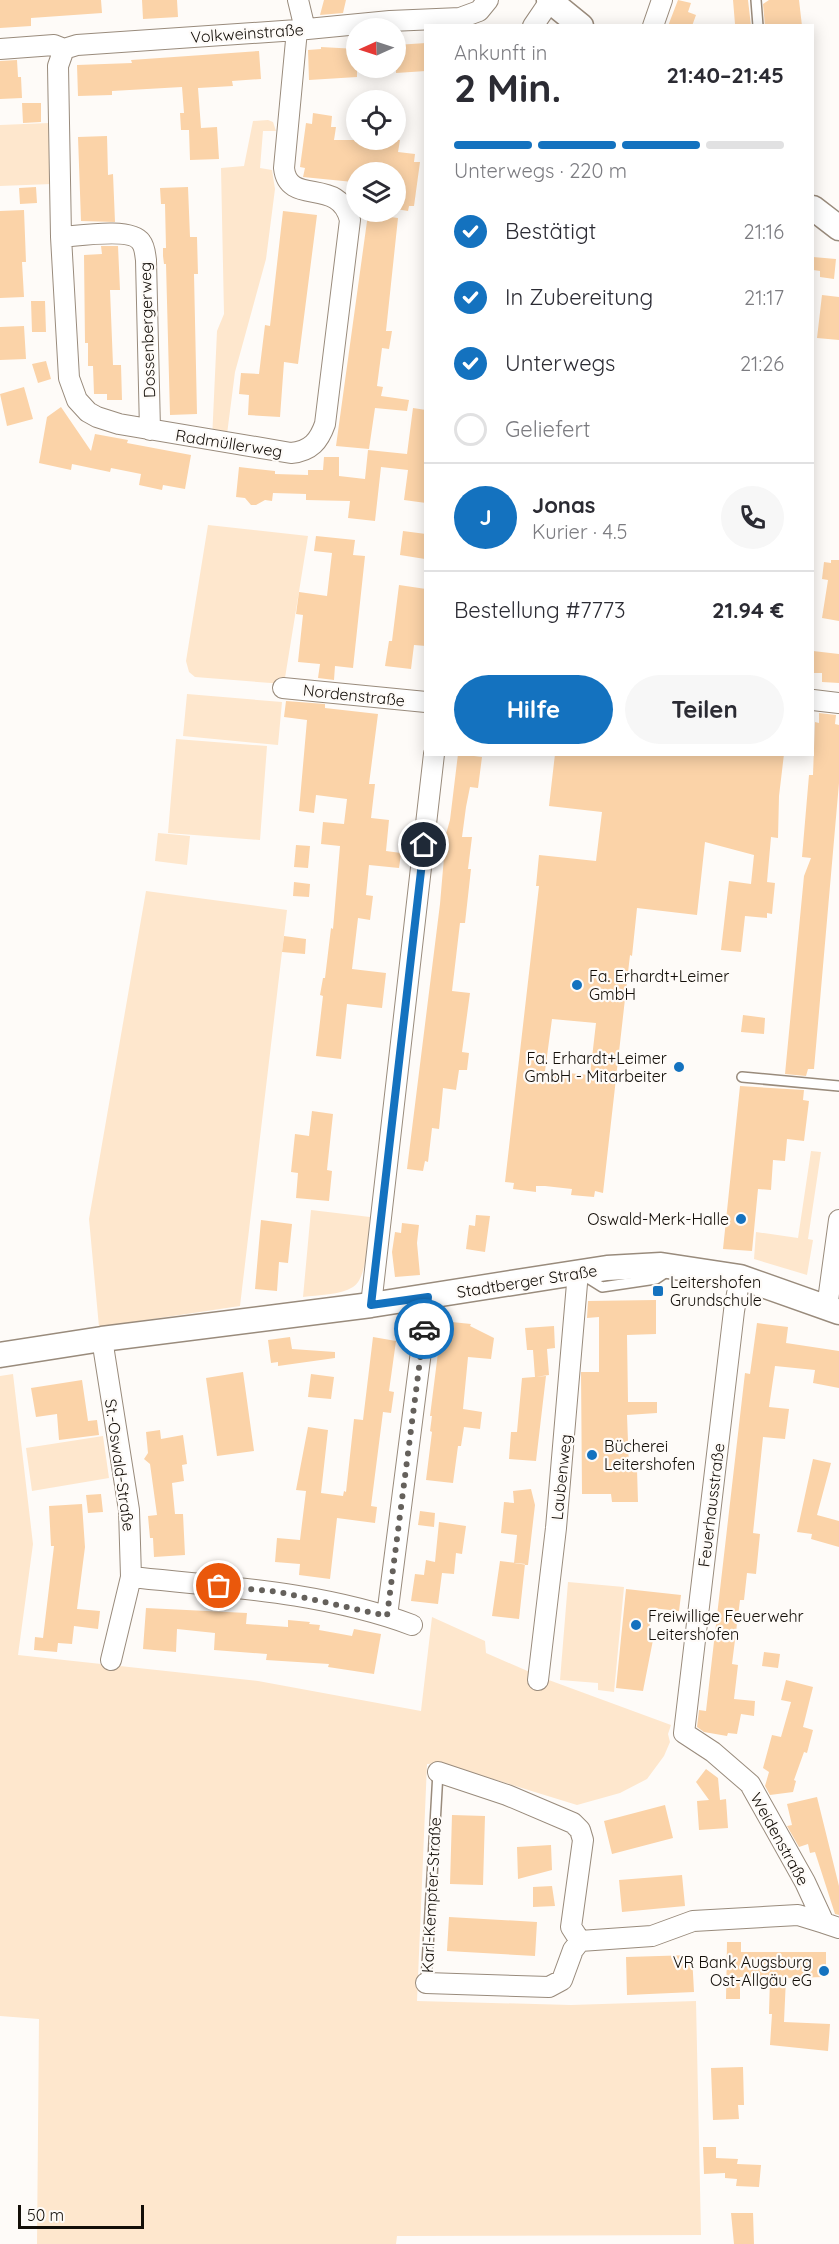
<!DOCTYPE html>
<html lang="de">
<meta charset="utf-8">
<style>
:root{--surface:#fff;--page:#f7f7f7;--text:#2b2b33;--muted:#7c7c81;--line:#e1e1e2;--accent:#1472bf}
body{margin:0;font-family:Quicksand,sans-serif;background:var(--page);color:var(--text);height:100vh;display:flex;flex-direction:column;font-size:22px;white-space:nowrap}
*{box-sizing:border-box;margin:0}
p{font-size:20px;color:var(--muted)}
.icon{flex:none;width:33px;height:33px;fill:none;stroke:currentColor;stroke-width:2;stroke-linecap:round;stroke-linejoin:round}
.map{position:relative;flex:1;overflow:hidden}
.side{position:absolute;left:424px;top:24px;width:390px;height:732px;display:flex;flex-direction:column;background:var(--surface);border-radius:0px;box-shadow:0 3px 15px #0003}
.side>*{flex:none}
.needle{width:39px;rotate:267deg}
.tools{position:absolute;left:346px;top:18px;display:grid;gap:12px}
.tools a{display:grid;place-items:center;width:60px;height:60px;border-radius:50%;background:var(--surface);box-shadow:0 3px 15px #0003;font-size:30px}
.scale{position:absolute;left:18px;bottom:15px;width:126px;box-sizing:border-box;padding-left:6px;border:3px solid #130e08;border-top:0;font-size:16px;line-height:21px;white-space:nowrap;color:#130e08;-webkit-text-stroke:4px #fefbf8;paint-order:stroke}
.pin{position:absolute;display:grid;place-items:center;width:51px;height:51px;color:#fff;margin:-26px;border:3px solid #fff;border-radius:50%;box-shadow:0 2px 6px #0007}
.courier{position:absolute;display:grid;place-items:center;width:60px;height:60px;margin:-30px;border:4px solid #1472bf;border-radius:50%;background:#fff;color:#222;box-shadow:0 2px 8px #0007}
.overview em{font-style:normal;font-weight:800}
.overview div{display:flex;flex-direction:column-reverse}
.overview{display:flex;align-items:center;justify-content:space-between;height:102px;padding:0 30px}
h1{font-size:39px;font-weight:800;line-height:45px}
.bar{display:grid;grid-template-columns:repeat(4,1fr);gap:9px 6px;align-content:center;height:72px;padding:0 30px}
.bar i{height:8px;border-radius:4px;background:var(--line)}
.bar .selected{background:var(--accent)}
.bar p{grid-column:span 4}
.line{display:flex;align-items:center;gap:15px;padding:0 30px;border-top:2px solid var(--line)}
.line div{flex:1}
.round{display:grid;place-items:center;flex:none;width:63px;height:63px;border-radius:32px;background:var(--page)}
ol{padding:0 30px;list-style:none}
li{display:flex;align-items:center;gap:18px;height:66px}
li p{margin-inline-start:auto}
li .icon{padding:6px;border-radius:50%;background:var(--accent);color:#fff;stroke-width:4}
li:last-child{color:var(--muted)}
li i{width:33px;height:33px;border:3px solid var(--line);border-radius:50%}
.action{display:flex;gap:12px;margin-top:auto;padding:12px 30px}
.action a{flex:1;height:69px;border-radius:36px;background:var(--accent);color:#fff;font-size:24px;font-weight:800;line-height:69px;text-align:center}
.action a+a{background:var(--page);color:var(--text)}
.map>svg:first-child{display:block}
.green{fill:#fee7cd}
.building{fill:#fbd3a8;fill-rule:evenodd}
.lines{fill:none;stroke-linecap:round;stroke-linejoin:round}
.service-casing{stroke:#998b7c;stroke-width:12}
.minor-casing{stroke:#998b7c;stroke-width:22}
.tertiary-casing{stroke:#998b7c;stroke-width:27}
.service{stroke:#fff;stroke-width:9}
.minor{stroke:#fff;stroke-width:20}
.tertiary{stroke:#fff;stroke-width:24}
.done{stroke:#65615c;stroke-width:6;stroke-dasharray:0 10.8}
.route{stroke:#1472bf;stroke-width:8}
.poi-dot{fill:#1472bf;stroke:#fefbf8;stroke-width:2}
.labels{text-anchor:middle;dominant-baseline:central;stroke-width:4.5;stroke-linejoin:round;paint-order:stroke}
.street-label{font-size:16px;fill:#130e08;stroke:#fefbf8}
.poi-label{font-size:16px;fill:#130e08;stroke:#fefbf8;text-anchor:start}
</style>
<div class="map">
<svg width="839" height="2244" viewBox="0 0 839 2244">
<rect width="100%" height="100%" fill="#fefbf8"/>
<path class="green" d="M268,120L273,122L276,131H263L260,168L272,170L275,189L266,259L235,372L226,442L212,440L217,331L224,314L221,168L244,166L253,121Z
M49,123L52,184L0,186V125Z
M208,525L308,536L284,684L195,677L189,672L186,661Z
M187,694L282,702L278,745L183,736Z
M176,739L267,746L260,840L168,833Z
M158,833L190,836L187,865L155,861Z
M146,891L287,910L240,1306L99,1327L89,1219Z
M811,1151L821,1152L808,1239L813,1240L807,1275L754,1259L756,1232L798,1238Z
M311,1210L370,1217C368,1234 368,1278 353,1287C340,1295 318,1295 303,1297Z
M13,1374L33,1544L18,1655L258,1681L421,1711L432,1617L485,1641L486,1653L546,1679L671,1725L668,1734L670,1742L664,1756L647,1779L620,1793L577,1805L441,1763L427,1764L417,2001L571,2005L696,2001L701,2235L397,2236L396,2244H37L39,2019L0,2016V1376Z
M103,1436L109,1478L32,1491L26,1448Z
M568,1582L624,1587L614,1692L598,1690V1683L560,1680Z"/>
<path class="building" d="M0,0H101L102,13L31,18V26L0,28Z
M142,0H177L178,17L143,19Z
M324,0H346L343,13L320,15Z
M678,0L691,3L688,12L696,15L692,26H668Z
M733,0H748L751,26H732L735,24Z
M769,0H799L802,26H765L763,4Z
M426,43V71L396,73V45Z
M321,47L357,49V77L309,80L308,50L321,49Z
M259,51L261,79L232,81L233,86L198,88L201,128L217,127L219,159L190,160L189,130H181L180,113H184L182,87L112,91V95L78,96L77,65L132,63L131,60Z
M17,60L18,77H21L22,98L0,99V61Z
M22,103H41V122L23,123Z
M313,113L332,116L331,127H336L334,140H400L398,152L415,154L414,162H420L414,206H409L408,211L396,209V172H354L353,182L303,177L305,168L300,167L306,123L312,124Z
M107,136L108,175L113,174L115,222L81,221L78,137Z
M36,187L37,203L20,204L19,188Z
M188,187L190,237H197L198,274H194L197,414L170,415L166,264H164L163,256V248H166L165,204H161L160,188Z
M24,210L26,262H22L24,297L0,298V211Z
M283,211L317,215L298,364L284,362L280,417L248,415L249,395L239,394L241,373L259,374L265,325L270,326Z
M368,214L398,218L386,331H392L389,349L382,348L377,386L383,387L381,396L409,400L407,411L375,408L369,449L336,446Z
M101,246H118L120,290H110L113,365H121L122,400H107V394H94L93,366H88V343H85L84,255L102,254Z
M813,257L836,259L834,279L820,277V271L813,270Z
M822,295L839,297V340L817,338Z
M31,301H45L46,332H32Z
M24,326L26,359L0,360V327Z
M46,361L51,379L38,383L32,364Z
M24,387L33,419L7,426L0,394Z
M61,407L91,451L95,434L128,440L127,443L191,455L185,489L163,485L162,490L139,485L141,474L111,468L110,472L72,464L71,470L39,463L47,417Z
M413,408L426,410V503L404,500L408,470L381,467L375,521L348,518L350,501L306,500V494L273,493L272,501L265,500L256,505H251L245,498L236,497L239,467L275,471V474L308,475V470H323L324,457H339V476L365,479L368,450L407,454Z
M403,531L426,534L425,559L400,555Z
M316,536L355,540L353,555L365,556L353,668L335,666L334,680L318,678L320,664L298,662L303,615L296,614L299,592L327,596L332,553L314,551Z
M831,560H839V621L822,618L828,580L822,579L824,562L831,563Z
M399,585L426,589L424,627H426V646L414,645L411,669L385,666L389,641H392Z
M813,651L839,654V683L822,682V673H813Z
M286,701L325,704V708L378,714L369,784H375L371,818L389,820L386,851L401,853L399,868L369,865L366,895L373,896L370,920L358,918L352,969L386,973L382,1008L347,1004L341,1059L316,1056L323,996L320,995L323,978H325L331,928L333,929L340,846L321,844L323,822L344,824L347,799L316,795L314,813L299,811L307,720L284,717Z
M819,713L836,715L835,724L839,725V783L814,1069H808L806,1076L785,1074L804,876L811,858L802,857L809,775H813L815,722L819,723Z
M458,754L482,757L478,788L470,787L466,807L462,837H472L468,869H471L465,923H460L452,991L470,993L462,1052L469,1053L467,1070H459L456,1090L443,1088L439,1129L432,1128L428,1162L425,1161L423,1171L407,1169L440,904L446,834L450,820Z
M555,754H784L779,796L778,838L771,837L767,882L775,883L772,914L767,913V918L745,916L741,952L721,950L729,881L751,884L754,855L705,842L697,915L637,908L632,956L630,955L603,1193L595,1191L594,1197L571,1195L572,1189L545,1186H536V1192L513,1189L514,1183L505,1182L539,886H536L539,855L596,861L602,812L549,806ZM552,1019L596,1023L590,1075L545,1071Z
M296,845L310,846L308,868L294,867Z
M294,882L310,884L309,897L293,896Z
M284,936L306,939L305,954L282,952Z
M743,1015L765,1018L764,1034L741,1032Z
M740,1086L804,1090L803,1100L809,1101L804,1141L787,1139L785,1161L773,1160L771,1190L758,1189L752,1251L723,1249Z
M312,1111L333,1114L327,1170L332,1171L329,1201L296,1198L298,1173L291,1172L295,1134L309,1136Z
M476,1215L490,1216L485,1252L466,1249L469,1225L475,1226Z
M261,1220L292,1224L288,1263L279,1262L277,1291L255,1289Z
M402,1223L419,1225L417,1243L420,1275L395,1277L392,1252L395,1232L401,1233Z
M656,1300V1334L627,1335L628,1402H657V1413L627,1415L629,1468L637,1469L638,1502H612L611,1494H582L581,1372H599V1317L587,1318L588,1301Z
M442,1321L471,1324L470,1326L494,1338L491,1359L468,1357L463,1409L482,1412L480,1429L464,1427L461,1446H458L453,1483L426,1480L432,1432L430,1431L432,1416H430Z
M757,1323L788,1327L786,1343L839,1351V1388L813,1383L815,1370L775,1366L769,1407L789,1409L785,1439L763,1437L753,1533L760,1534L756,1574L747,1573L744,1600H740L732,1664L738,1665L734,1699L755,1701L754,1716L741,1714L737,1734L728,1733L727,1736L704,1732L697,1727L699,1710L706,1711L745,1373L750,1374Z
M554,1326L555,1348L547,1349L549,1375L535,1377L533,1350H527L525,1328Z
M290,1337L292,1349L335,1352V1358L278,1366V1362L271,1363L268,1340Z
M373,1337L396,1341L389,1391L394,1392L391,1413L383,1412L371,1506L377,1507L375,1523L337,1518L330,1579L299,1575L300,1564L275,1562L277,1538L300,1540L306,1491L296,1490L308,1427L328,1430L321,1493L343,1496L344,1491L346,1492L354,1419L363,1420Z
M243,1372L254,1451L217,1456L206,1378Z
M311,1374L334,1377L331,1399L308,1397Z
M546,1376L536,1461L509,1459L511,1432H517L522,1378Z
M82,1380L88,1421L97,1420L99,1435L59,1440L57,1414L36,1417L31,1388Z
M160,1430L161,1439L183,1435L187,1464L182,1465L184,1481L172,1483L175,1514H183L185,1555L154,1557L153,1538H150L148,1516L157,1515L150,1464L144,1459L148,1453L146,1432Z
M813,1459L831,1463L817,1515L839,1521V1547L811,1539L812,1534L797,1532Z
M531,1489L535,1505L528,1565L514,1563L517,1535L501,1533L504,1502L514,1503L513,1491Z
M101,1494L103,1512L88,1513L86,1495Z
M82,1504L85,1547L77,1609L100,1611L98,1629L74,1626L72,1644L58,1643L57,1652L34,1650L35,1637L43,1638L54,1546H51L49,1506Z
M420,1511L435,1513L434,1527L418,1525Z
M439,1522L466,1526L462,1554L456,1553L454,1574L442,1573L438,1604L411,1601L415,1574L424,1575L426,1560L435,1562Z
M500,1561L525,1564L519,1619L492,1616Z
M626,1589L681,1595L679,1611L652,1608L648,1639L653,1640L643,1691L616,1688Z
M146,1608L247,1613L246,1624L288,1627V1620L310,1622L309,1624L320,1625L319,1630L352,1636L354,1629L381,1634L374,1674L328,1667L329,1664L266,1660L267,1654L214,1650L215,1633L177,1629L176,1652L143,1649Z
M764,1652L780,1654L778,1668L762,1666Z
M786,1680L813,1687L803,1727L813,1730L807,1753L804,1752L794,1780L796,1781L793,1792L770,1795L765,1786L769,1772L763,1768L772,1735L781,1737L791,1702L781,1700Z
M706,1769L718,1778L720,1800L726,1799L728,1828L699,1830L697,1801L709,1800L696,1782Z
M817,1797L839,1886V1915L835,1914L815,1852L810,1853L808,1844L799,1847L787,1826L792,1825L787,1804Z
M665,1805L673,1838L612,1854L604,1821Z
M452,1815L485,1816L483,1885L450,1884Z
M551,1845L552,1870L518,1879L517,1847Z
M682,1875L685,1906L622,1912L619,1880Z
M552,1886L555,1906L533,1907V1887Z
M449,1917L537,1922L535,1956L447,1951Z
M727,1942H741V1952H826V1977L786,1978L784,2022L830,2024L828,2051L770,2045L772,2014H769L770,1977H740V1999H726Z
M692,1955L694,1992L627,1995L626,1957Z
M743,2067L744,2105H738L739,2119L713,2120L711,2068Z
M703,2147H716V2158L738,2159L737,2164L761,2165L759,2187L736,2186L737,2179L725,2178V2173L704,2174Z
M731,2213H753L754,2244H734Z"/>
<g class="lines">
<defs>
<path id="service" d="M756,0L758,26
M742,1077L839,1086
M586,1277L602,1287L656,1279L668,1271
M426,1983L438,1772"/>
<path id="minor" d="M298,0L305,29
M533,26L550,1
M653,26L662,0
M0,49L54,45L64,49L77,45L297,30L390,21L460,18L479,11L488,0
M64,49L58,66L61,237L69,378L77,400L88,412L97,417L119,424L291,453C311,451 319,441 325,424L350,220C339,176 288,207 284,168L297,30
M61,237C78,236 131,227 141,242C145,247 145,254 146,260L150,430
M283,688L426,702
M813,700L839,703
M740,1277L734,1311L684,1733L713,1752L750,1784L805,1882L824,1923L839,1928
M371,1305L434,754
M827,1308L839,1220
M102,1339L129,1510L131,1577L111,1660
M131,1577C225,1587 323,1592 412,1625
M387,1616L428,1297
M538,1680L556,1528L578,1272
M438,1772L507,1795L573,1823L580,1830L583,1840L571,1927L580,1941
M426,1983L549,1987L562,1980L573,1950L580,1941L652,1936L693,1921L798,1915L824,1923"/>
<path id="tertiary" d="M549,0L581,26
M813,208L839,228
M0,1355L102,1339L371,1305L607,1268L661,1265L740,1277L839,1312"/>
</defs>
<use href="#service" class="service-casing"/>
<use href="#minor" class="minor-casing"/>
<use href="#tertiary" class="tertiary-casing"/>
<use href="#service" class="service"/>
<use href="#minor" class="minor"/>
<use href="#tertiary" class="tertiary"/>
</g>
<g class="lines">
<path class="done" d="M219,1586L279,1592L387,1616L424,1329"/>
<path class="route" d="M424,845L371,1305L428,1297L424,1329"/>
</g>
<g class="poi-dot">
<circle cx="577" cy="985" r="6"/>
<circle cx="679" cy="1067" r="6"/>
<circle cx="741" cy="1219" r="6"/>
<rect x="652" y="1285" width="12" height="12" rx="3"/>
<circle cx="592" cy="1455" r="6"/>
<circle cx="636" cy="1625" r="6"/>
<circle cx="824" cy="1971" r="6"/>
</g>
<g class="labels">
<g class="street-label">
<text transform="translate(247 33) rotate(-4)">Volkweinstraße</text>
<text transform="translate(147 330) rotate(-92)">Dossenbergerweg</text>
<text transform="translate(229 443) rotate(9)">Radmüllerweg</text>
<text transform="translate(354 695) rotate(6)">Nordenstraße</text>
<text transform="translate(527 1281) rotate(-9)">Stadtberger Straße</text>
<text transform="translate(120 1465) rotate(82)">St.-Oswald-Straße</text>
<text transform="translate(561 1477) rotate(-84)">Laubenweg</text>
<text transform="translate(711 1505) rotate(-83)">Feuerhausstraße</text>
<text transform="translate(780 1839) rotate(61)">Weidenstraße</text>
<text transform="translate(431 1895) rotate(-87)">Karl-Kempter-Straße</text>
</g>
<g class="poi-label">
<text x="589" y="976">Fa. Erhardt+Leimer<tspan x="589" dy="18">GmbH</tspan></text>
<text x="667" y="1058" text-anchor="end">Fa. Erhardt+Leimer<tspan x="667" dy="18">GmbH - Mitarbeiter</tspan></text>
<text x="729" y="1219" text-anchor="end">Oswald-Merk-Halle</text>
<text x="670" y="1282">Leitershofen<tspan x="670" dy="18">Grundschule</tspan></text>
<text x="604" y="1446">Bücherei<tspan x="604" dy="18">Leitershofen</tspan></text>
<text x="648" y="1616">Freiwillige Feuerwehr<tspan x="648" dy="18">Leitershofen</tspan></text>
<text x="812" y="1962" text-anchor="end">VR Bank Augsburg<tspan x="812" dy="18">Ost-Allgäu eG</tspan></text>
</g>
</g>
</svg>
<div class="tools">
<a><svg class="needle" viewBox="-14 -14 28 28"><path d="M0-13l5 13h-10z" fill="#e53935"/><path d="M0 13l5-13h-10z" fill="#7c7c81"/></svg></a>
<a><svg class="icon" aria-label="locate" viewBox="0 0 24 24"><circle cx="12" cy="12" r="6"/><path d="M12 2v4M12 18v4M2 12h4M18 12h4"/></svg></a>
<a><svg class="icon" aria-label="layers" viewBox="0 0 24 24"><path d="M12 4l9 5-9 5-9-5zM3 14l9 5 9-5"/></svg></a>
</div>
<div class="scale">50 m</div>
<div class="pin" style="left:219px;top:1586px;background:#ea580c"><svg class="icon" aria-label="bag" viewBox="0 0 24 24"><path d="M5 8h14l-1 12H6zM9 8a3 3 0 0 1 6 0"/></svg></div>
<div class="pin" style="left:424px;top:845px;background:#1f2937"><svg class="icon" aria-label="home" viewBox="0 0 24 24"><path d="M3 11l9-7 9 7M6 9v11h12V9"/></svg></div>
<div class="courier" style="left:424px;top:1329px"><svg class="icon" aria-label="car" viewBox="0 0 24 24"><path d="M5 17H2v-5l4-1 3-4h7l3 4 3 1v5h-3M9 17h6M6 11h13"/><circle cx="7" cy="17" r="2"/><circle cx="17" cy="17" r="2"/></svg></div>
<section class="side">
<div class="overview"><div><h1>2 Min.</h1><p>Ankunft in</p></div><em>21:40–21:45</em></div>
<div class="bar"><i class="selected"></i><i class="selected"></i><i class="selected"></i><i></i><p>Unterwegs · 220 m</p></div>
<ol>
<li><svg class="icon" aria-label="check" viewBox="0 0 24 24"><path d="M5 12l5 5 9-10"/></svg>Bestätigt<p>21:16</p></li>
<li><svg class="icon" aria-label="check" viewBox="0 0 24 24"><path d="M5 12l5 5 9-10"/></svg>In Zubereitung<p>21:17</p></li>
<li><svg class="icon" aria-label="check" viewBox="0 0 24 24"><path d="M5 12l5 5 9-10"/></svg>Unterwegs<p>21:26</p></li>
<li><i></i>Geliefert</li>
</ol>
<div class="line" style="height:108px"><b class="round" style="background:var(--accent);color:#fff">J</b><div><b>Jonas</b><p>Kurier · 4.5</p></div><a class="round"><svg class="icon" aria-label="phone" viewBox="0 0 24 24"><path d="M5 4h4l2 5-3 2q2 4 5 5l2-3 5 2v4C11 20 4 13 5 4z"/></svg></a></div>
<div class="line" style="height:78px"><div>Bestellung #7773</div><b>21.94 €</b></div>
<div class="action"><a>Hilfe</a><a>Teilen</a></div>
</section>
</div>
